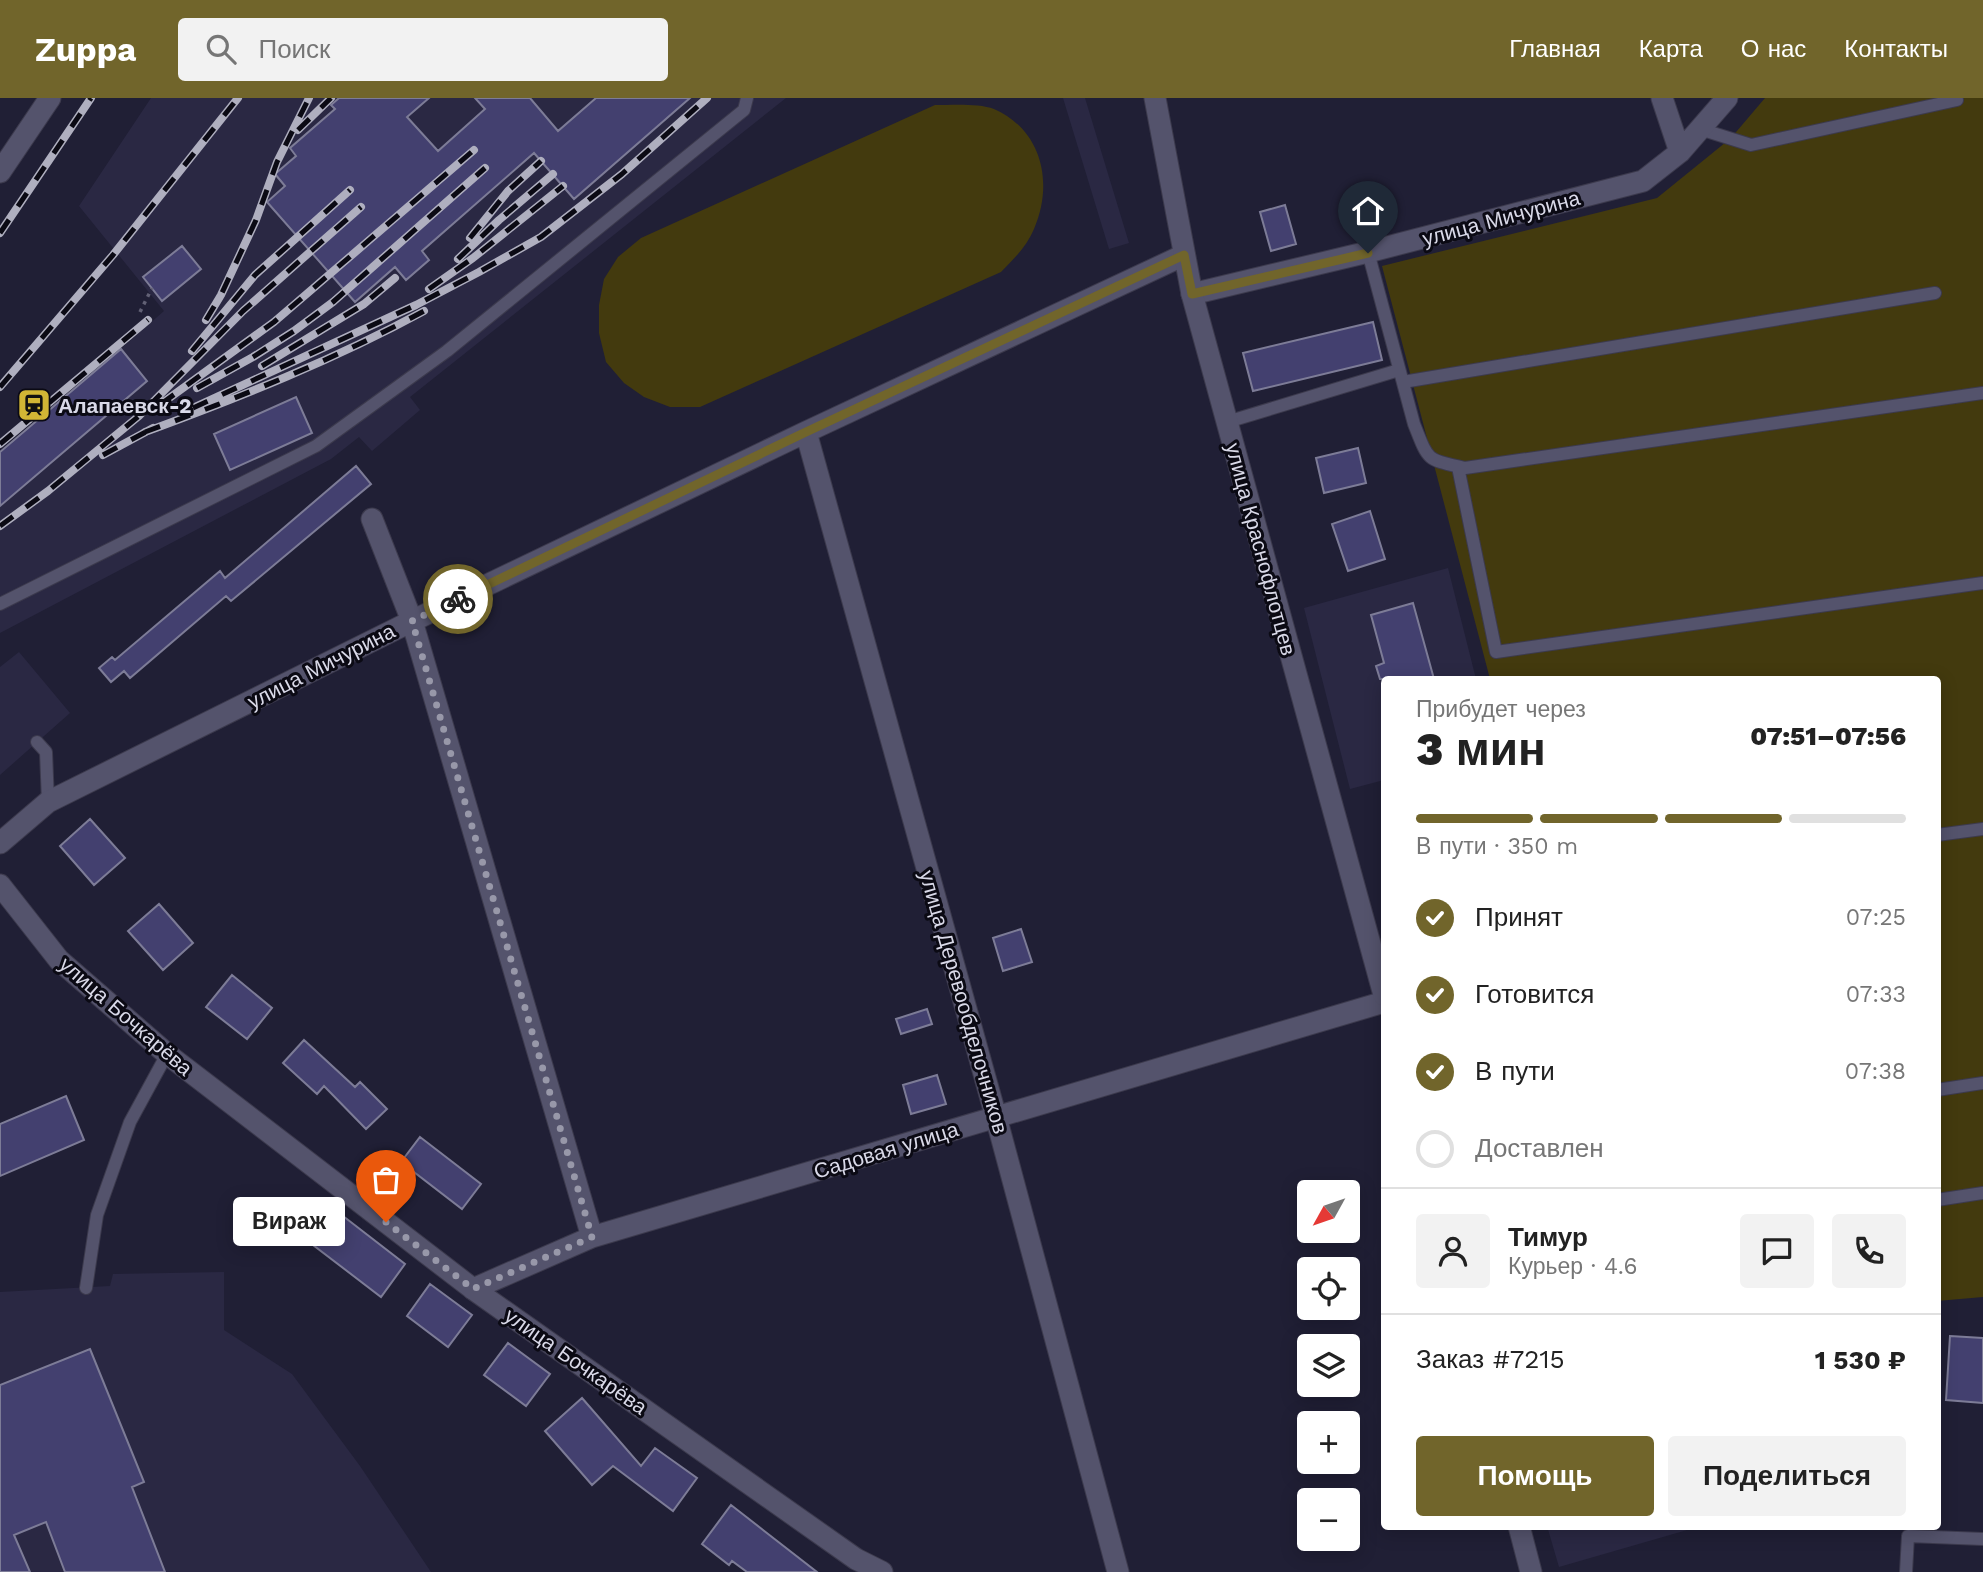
<!DOCTYPE html>
<html lang="ru">
<meta charset="utf-8">
<style>
:root{--surface:#fff;--page:#f2f2f2;--text:#222;--muted:#767676;--line:#e0e0e0;--accent:#71652b}
body{margin:0;font-family:"Work Sans",sans-serif;background:var(--page);color:var(--text);height:100vh;display:flex;flex-direction:column;font-size:26px;white-space:nowrap}
*{box-sizing:border-box;margin:0}
p{font-size:23px;color:var(--muted)}
.icon{flex:none;width:38px;height:38px;fill:none;stroke:currentColor;stroke-width:2;stroke-linecap:round;stroke-linejoin:round}
.map{position:relative;flex:1;overflow:hidden}
.drawer{position:absolute;left:1381px;top:578px;width:560px;height:854px;display:flex;flex-direction:column;background:var(--surface);border-radius:7px;box-shadow:0 4px 18px #0003}
.drawer>*{flex:none}
.needle{width:46px;rotate:230deg}
.controls{position:absolute;left:1297px;top:1082px;display:grid;gap:14px}
.controls a{display:grid;place-items:center;width:63px;height:63px;border-radius:7px;background:var(--surface);box-shadow:0 4px 18px #0003;font-size:35px}
.pin{position:absolute;display:grid;place-items:center;width:60px;height:60px;color:#fff;margin:-72px -30px;border-radius:50% 50% 50% 0;rotate:-45deg;box-shadow:0 0 7px #0007}
.pin .icon{rotate:45deg}
.courier{position:absolute;display:grid;place-items:center;width:70px;height:70px;margin:-35px;border:5px solid #71652b;border-radius:50%;background:#fff;color:#222;box-shadow:0 2px 9px #0007}
.bubble{position:absolute;height:49px;border-radius:7px;background:var(--surface);box-shadow:0 4px 18px #0003;font-size:23px;font-weight:800;line-height:49px;text-align:center}
.summary em{font-style:normal;font-weight:800}
.summary div{display:flex;flex-direction:column-reverse}
.summary{display:flex;align-items:center;justify-content:space-between;height:119px;padding:0 35px}
h1{font-size:46px;font-weight:800;line-height:52px}
.bar{display:grid;grid-template-columns:repeat(4,1fr);gap:10px 7px;align-content:center;height:84px;padding:0 35px}
.bar i{height:9px;border-radius:5px;background:var(--line)}
.bar .current{background:var(--accent)}
.bar p{grid-column:span 4}
.line{display:flex;align-items:center;gap:18px;padding:0 35px;border-top:2px solid var(--line)}
.line div{flex:1}
.round{display:grid;place-items:center;flex:none;width:74px;height:74px;border-radius:7px;background:var(--page)}
ol{padding:0 35px;list-style:none}
li{display:flex;align-items:center;gap:21px;height:77px}
li p{margin-inline-start:auto}
li .icon{padding:7px;border-radius:50%;background:var(--accent);color:#fff;stroke-width:4}
li:last-child{color:var(--muted)}
li i{width:38px;height:38px;border:4px solid var(--line);border-radius:50%}
.button{display:flex;gap:14px;margin-top:auto;padding:14px 35px}
.button a{flex:1;height:80px;border-radius:7px;background:var(--accent);color:#fff;font-size:28px;font-weight:800;line-height:80px;text-align:center}
.button a+a{background:var(--page);color:var(--text)}
header{display:flex;align-items:center;gap:42px;box-sizing:border-box;height:98px;padding:0 35px;background:var(--accent);color:#fff}
header strong{font-size:33px}
nav{display:flex;gap:38px;margin-inline-start:auto;font-size:24px}
.search{width:490px;height:63px;background:var(--page);display:flex;align-items:center;gap:18px;box-sizing:border-box;padding:0 24px;border-radius:7px;color:var(--muted);font-size:26px}
.map>svg:first-child{display:block}
.built{fill:#2a2843}
.green{fill:#433a0e}
.building{fill:#43406f;stroke:#7d7c97;stroke-width:2}
.lines{fill:none;stroke-linecap:round;stroke-linejoin:round}
.service-casing{stroke:#3c3a4d;stroke-width:14}
.minor-casing{stroke:#3c3a4d;stroke-width:23}
.tertiary-casing{stroke:#3c3a4d;stroke-width:23}
.path{stroke:#626175;stroke-width:3.5;stroke-dasharray:3.5 5;stroke-linecap:butt}
.service{stroke:#54536c;stroke-width:12}
.minor{stroke:#54536c;stroke-width:21}
.tertiary{stroke:#54536c;stroke-width:21}
.rail-casing{stroke:#afafbf;stroke-width:8}
.rail{stroke:#0b0a14;stroke-width:5;stroke-dasharray:16;stroke-linecap:butt}
.done{stroke:#9898a9;stroke-width:7;stroke-dasharray:0 12.6}
.route{stroke:#71652b;stroke-width:9}
.labels{text-anchor:middle;dominant-baseline:central;stroke-width:6;stroke-linejoin:round;paint-order:stroke}
.street-label{font-size:21px;fill:#d9d9e8;stroke:#0b0a14}
.poi-label{font-size:21px;font-weight:bold;fill:#d9d9e8;stroke:#0b0a14;text-anchor:start}
</style>
<header>
<strong>Zuppa</strong>
<div class="search"><svg class="icon" aria-label="search" viewBox="0 0 24 24"><circle cx="10" cy="10" r="6"/><path d="M15 15l6 6"/></svg>Поиск</div>
<nav><a>Главная</a><a>Карта</a><a>О нас</a><a>Контакты</a></nav>
</header>
<div class="map">
<svg width="1983" height="1474" viewBox="0 0 1983 1474">
<rect width="100%" height="100%" fill="#201f35"/>
<path class="built" d="M151,0H786L410,299L420,312L372,353L359,339L331,361L0,535V356L164,213L79,108Z
M1063,0H1085L1129,145L1109,151Z
M1448,470L1476,581H1384V682L1350,691L1304,510Z
M19,554L70,615L0,677V569Z
M224,1174V1232L292,1276L360,1368L431,1474H0V1194L110,1188L113,1176Z
M1547,1428H1701L1559,1469Z"/>
<path class="green" d="M1765,0H1983V1199L1937,1203V581H1490L1382,168L1657,100L1731,40Z
M935,7C951,7 979,5 994,11C1042,32 1054,85 1034,131C1027,148 1014,161 1001,174L700,309H670L644,299L624,285L606,264L599,235V207L604,181L618,159L641,140Z"/>
<path class="building" d="M339,0H429L407,19L438,53L485,11L475,0H530L558,33L596,0H690L574,101L534,55L422,153L429,162L406,182L395,169L355,204L267,104L285,88L275,76L296,58L290,50L335,11L331,7Z
M1285,107L1296,146L1271,153L1260,114Z
M182,148L201,171L162,203L143,179Z
M1373,224L1382,262L1253,293L1243,255Z
M121,251L147,283L0,408V354Z
M296,299L312,335L230,372L214,336Z
M1358,350L1366,385L1324,395L1316,360Z
M356,368L371,386L231,503L226,498L130,580L124,573L111,584L99,570L112,559L115,562L220,473L225,480Z
M1370,413L1385,461L1348,473L1332,426Z
M1413,505L1434,581H1380L1376,568L1384,565L1371,517Z
M90,721L125,760L94,787L60,748Z
M159,806L193,845L163,872L128,833Z
M1021,831L1032,864L1003,873L993,840Z
M232,877L272,910L247,941L206,909Z
M927,911L932,926L901,936L896,921Z
M304,942L355,989L360,984L387,1011L366,1031L324,988L317,996L283,965Z
M937,977L946,1006L911,1016L903,987Z
M66,998L84,1042L0,1078V1026Z
M420,1039L481,1086L462,1111L401,1064Z
M321,1101L405,1166L381,1199L296,1134Z
M430,1186L472,1217L448,1249L407,1218Z
M1950,1238L1983,1240V1305L1946,1302Z
M508,1245L550,1276L526,1308L484,1277Z
M90,1251L144,1384L132,1389L165,1474H65L46,1424L14,1437L30,1474H0V1287Z
M582,1300L641,1368L655,1350L697,1380L673,1413L613,1368L592,1387L545,1333Z
M731,1407L817,1474H747L732,1463L729,1467L702,1446Z"/>
<g class="lines">
<defs>
<path id="service" d="M1700,31L1751,47L1957,2
M1368,154L1414,326C1429,364 1426,361 1465,370L1983,295
M1403,284L1935,195
M1227,324L1399,272
M1458,369L1496,554L1983,485
M0,506L316,348L447,253L744,12L747,0
M37,644L46,654L48,704
M1937,737L1983,731
M1937,992L1983,985
M1937,1102L1983,1095
M86,1190L97,1117L130,1024L167,956
M1906,1474L1908,1438L1983,1441"/>
<path id="minor" d="M1662,0L1680,54
M0,74L50,0
M1192,196L1368,154L1643,83L1680,54L1727,0
M806,334L996,1019L1118,1474
M372,421L412,523L592,1139
M0,745L48,704L412,523L806,334L1184,157
M473,1191L592,1139L1384,904"/>
<path id="tertiary" d="M1155,0L1192,196L1384,897
M0,787L59,862L167,956L473,1191L856,1461L882,1474
M1519,1428L1531,1474"/>
</defs>
<use href="#service" class="service-casing"/>
<use href="#minor" class="minor-casing"/>
<use href="#tertiary" class="tertiary-casing"/>
<path class="path" d="M140,214L152,190"/>
<use href="#service" class="service"/>
<use href="#minor" class="minor"/>
<use href="#tertiary" class="tertiary"/>
<defs>
<path id="rail" d="M298,32L331,0
M0,135L91,0
M470,140L508,93L541,63
M458,161L499,122L553,76
M429,191L473,160L563,88
M206,222L221,197L256,122L277,64L309,0
M192,253L255,177L350,92
M262,268L364,206L395,180
M0,289L113,157L238,0
M197,290L253,259L294,233L333,204L485,70
M161,306L274,224L474,52
M193,310L416,207L479,174L541,139L622,76L707,0
M145,334C240,299 334,262 424,213
M0,346L148,222
M103,357L153,330
M0,428L48,393L139,318L243,213L361,109"/>
</defs>
<use href="#rail" class="rail-casing"/>
<use href="#rail" class="rail"/>
</g>
<g class="lines">
<path class="done" d="M386,1124L473,1191L592,1139L412,523L458,501"/>
<path class="route" d="M458,501L806,334L1184,157L1192,196L1368,155"/>
</g>
<defs>
<symbol id="station-square" viewBox="-11 -11 22 22"><rect x="-9" y="-9" width="18" height="18" rx="4" fill="#d2b635" stroke="#0b0a14"/><path d="M-3-6H3Q5-6 5-4V2Q5 4 3 4L4.5 6H3L1.5 4h-3L-3 6H-4.5L-3 4Q-5 4-5 2V-4Q-5-6-3-6ZM-3.5-4v3h7v-3ZM-3.5 1v1.5H-2V1ZM2 1v1.5H3.5V1Z" fill="#111"/></symbol>
</defs>
<g fill-rule="evenodd">
<use href="#station-square" x="15" y="288" width="38" height="38"/>
</g>
<g class="labels">
<g class="street-label">
<text transform="translate(1501 120) rotate(-15)">улица Мичурина</text>
<text transform="translate(1261 451) rotate(75)">улица Краснофлотцев</text>
<text transform="translate(321 568) rotate(-27)">улица Мичурина</text>
<text transform="translate(964 904) rotate(74)">улица Деревообделочников</text>
<text transform="translate(126 918) rotate(41)">улица Бочкарёва</text>
<text transform="translate(886 1052) rotate(-17)">Садовая улица</text>
<text transform="translate(576 1263) rotate(35)">улица Бочкарёва</text>
</g>
<g class="poi-label">
<text x="58" y="307">Алапаевск-2</text>
</g>
</g>
</svg>
<div class="controls">
<a><svg class="needle" viewBox="-14 -14 28 28"><path d="M0-13l5 13h-10z" fill="#e53935"/><path d="M0 13l5-13h-10z" fill="#767676"/></svg></a>
<a><svg class="icon" aria-label="locate" viewBox="0 0 24 24"><circle cx="12" cy="12" r="6"/><path d="M12 2v4M12 18v4M2 12h4M18 12h4"/></svg></a>
<a><svg class="icon" aria-label="layers" viewBox="0 0 24 24"><path d="M12 4l9 5-9 5-9-5zM3 14l9 5 9-5"/></svg></a>
<a>+</a>
<a>−</a>
</div>
<div class="pin" style="left:386px;top:1124px;background:#ea580c"><svg class="icon" aria-label="bag" viewBox="0 0 24 24"><path d="M5 8h14l-1 12H6zM9 8a3 3 0 0 1 6 0"/></svg></div>
<div class="pin" style="left:1368px;top:155px;background:#1f2937"><svg class="icon" aria-label="home" viewBox="0 0 24 24"><path d="M3 11l9-7 9 7M6 9v11h12V9"/></svg></div>
<div class="courier" style="left:458px;top:501px"><svg class="icon" aria-label="bike" viewBox="0 0 24 24"><circle cx="6" cy="16" r="4"/><circle cx="18" cy="16" r="4"/><path d="M6 16l4-8h5l3 8M10 8l3 8H6M13 5h3"/></svg></div>
<div class="bubble" style="left:233px;top:1099px;width:112px">Вираж</div>
<section class="drawer">
<div class="summary"><div><h1>3 мин</h1><p>Прибудет через</p></div><em>07:51–07:56</em></div>
<div class="bar"><i class="current"></i><i class="current"></i><i class="current"></i><i></i><p>В пути · 350 m</p></div>
<ol>
<li><svg class="icon" aria-label="check" viewBox="0 0 24 24"><path d="M5 12l5 5 9-10"/></svg>Принят<p>07:25</p></li>
<li><svg class="icon" aria-label="check" viewBox="0 0 24 24"><path d="M5 12l5 5 9-10"/></svg>Готовится<p>07:33</p></li>
<li><svg class="icon" aria-label="check" viewBox="0 0 24 24"><path d="M5 12l5 5 9-10"/></svg>В пути<p>07:38</p></li>
<li><i></i>Доставлен</li>
</ol>
<div class="line" style="height:126px"><a class="round"><svg class="icon" aria-label="person" viewBox="0 0 24 24"><circle cx="12" cy="8" r="4"/><path d="M4 21q1-7 8-7t8 7"/></svg></a><div><b>Тимур</b><p>Курьер · 4.6</p></div><a class="round"><svg class="icon" aria-label="chat" viewBox="0 0 24 24"><path d="M4 5h16v11H9l-5 4z"/></svg></a><a class="round"><svg class="icon" aria-label="phone" viewBox="0 0 24 24"><path d="M5 4h4l2 5-3 2q2 4 5 5l2-3 5 2v4C11 20 4 13 5 4z"/></svg></a></div>
<div class="line" style="height:91px"><div>Заказ #7215</div><b>1 530 ₽</b></div>
<div class="button"><a>Помощь</a><a>Поделиться</a></div>
</section>
</div>
